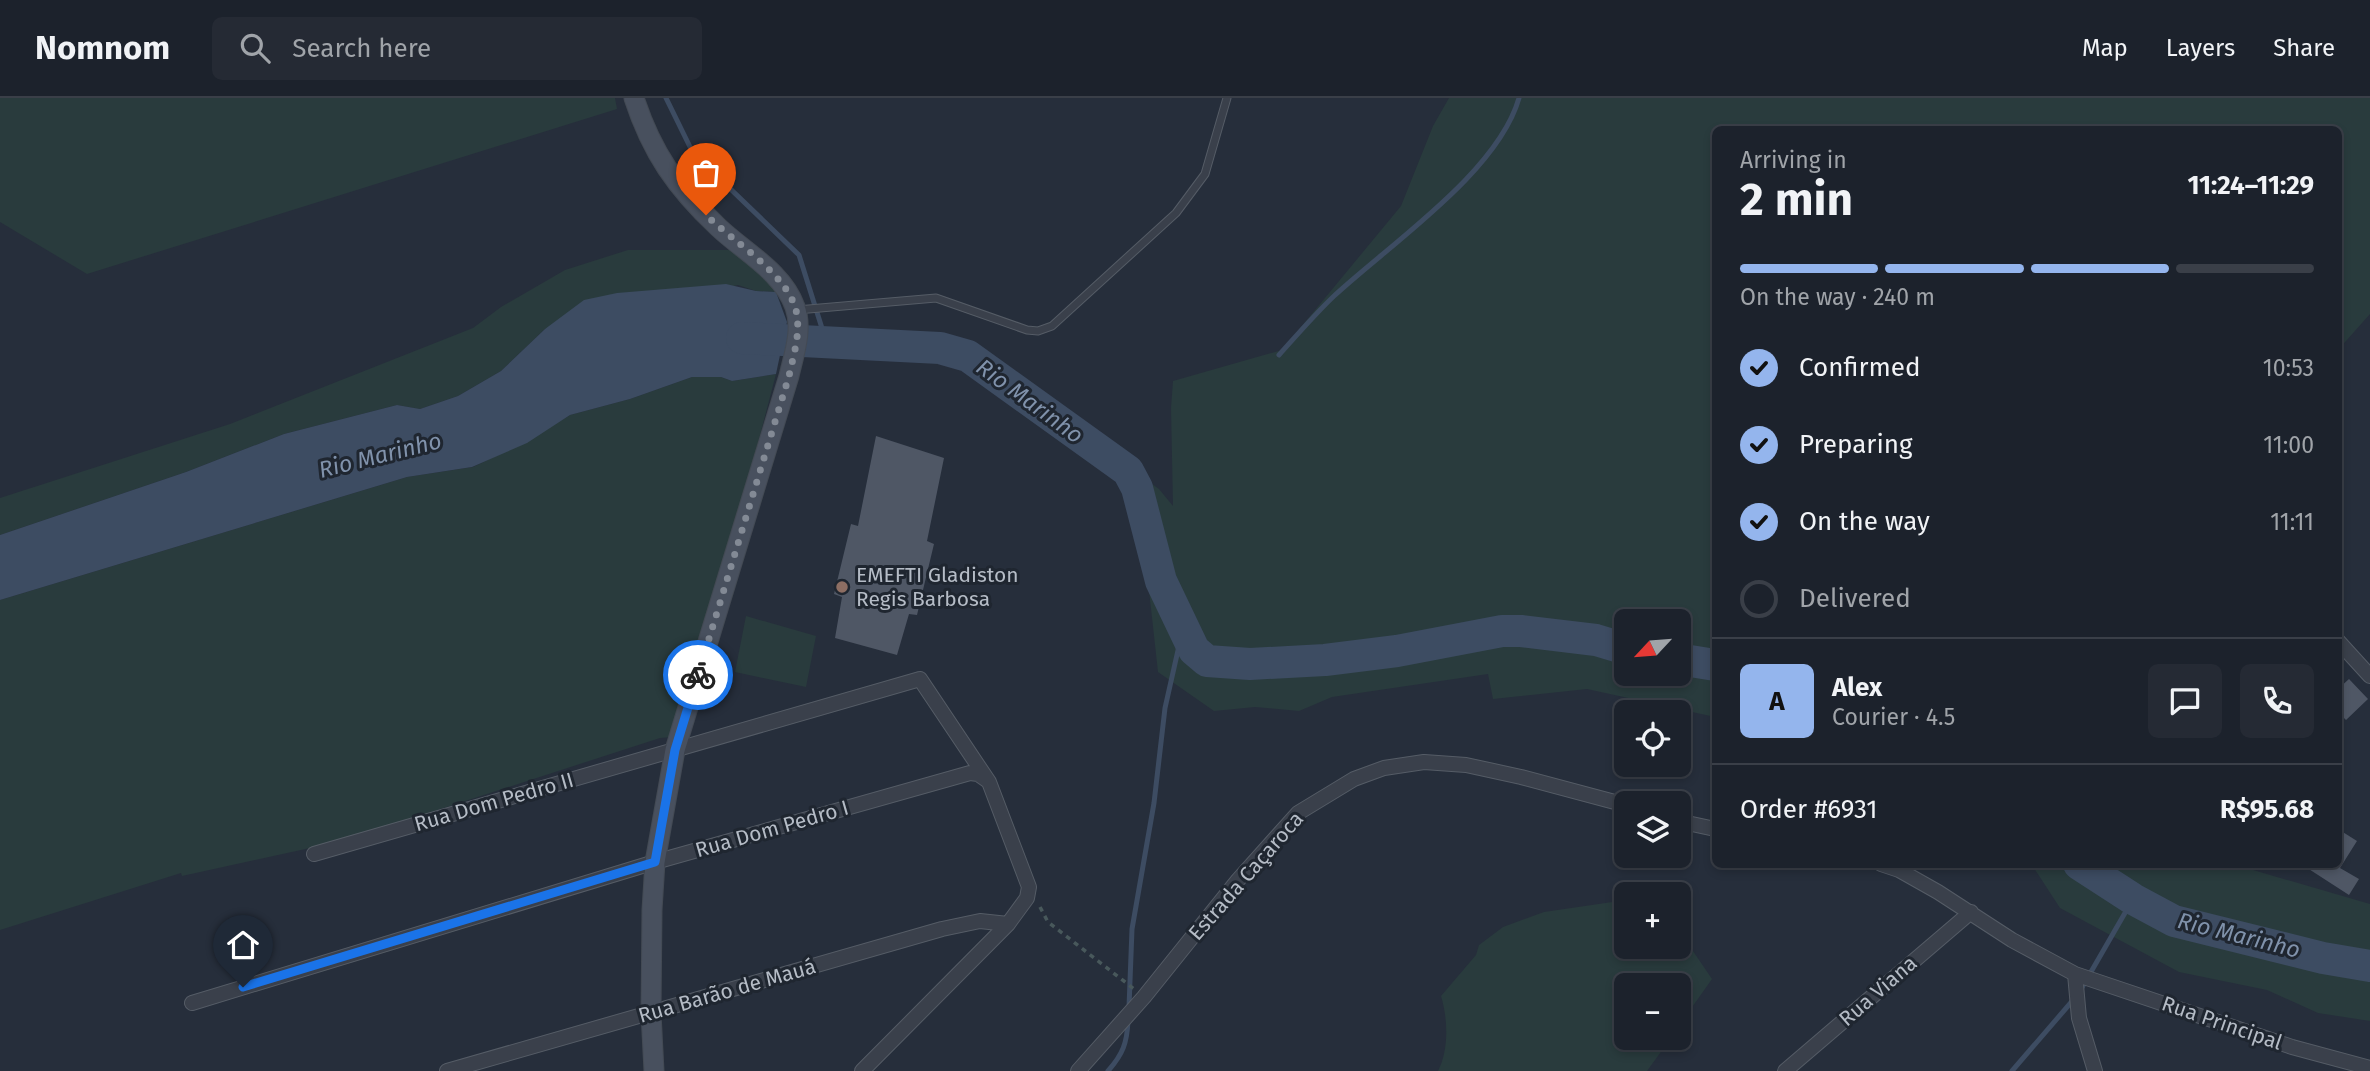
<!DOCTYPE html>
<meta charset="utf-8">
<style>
:root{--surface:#1c222c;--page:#252a34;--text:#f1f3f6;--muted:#a0a4a9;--line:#3a3f48;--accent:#94b5ed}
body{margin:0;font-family:"Fira Sans",sans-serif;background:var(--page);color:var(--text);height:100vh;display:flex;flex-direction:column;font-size:26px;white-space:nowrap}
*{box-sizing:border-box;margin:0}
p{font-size:23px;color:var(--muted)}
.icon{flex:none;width:38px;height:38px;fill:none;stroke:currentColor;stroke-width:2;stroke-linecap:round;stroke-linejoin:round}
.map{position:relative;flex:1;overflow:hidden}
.sheet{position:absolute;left:1712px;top:28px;width:630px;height:742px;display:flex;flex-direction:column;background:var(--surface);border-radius:10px;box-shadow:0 4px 10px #0003,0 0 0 2px var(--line)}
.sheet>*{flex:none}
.needle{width:46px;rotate:244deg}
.buttons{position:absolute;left:1614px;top:511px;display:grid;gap:14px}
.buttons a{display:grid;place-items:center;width:77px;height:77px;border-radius:10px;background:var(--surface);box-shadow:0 4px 10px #0003,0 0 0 2px var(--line);font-size:35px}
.pin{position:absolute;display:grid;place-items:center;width:60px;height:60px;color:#fff;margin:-72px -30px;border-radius:50% 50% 50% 0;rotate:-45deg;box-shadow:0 0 7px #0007}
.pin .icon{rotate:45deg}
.courier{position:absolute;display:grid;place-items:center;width:70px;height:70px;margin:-35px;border:5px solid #1a73e8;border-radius:50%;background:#fff;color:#222;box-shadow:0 2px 9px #0007}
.headline em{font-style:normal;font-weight:700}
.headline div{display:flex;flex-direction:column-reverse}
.headline{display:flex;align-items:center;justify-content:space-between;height:119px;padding:0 28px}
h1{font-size:46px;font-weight:700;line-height:52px}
.bar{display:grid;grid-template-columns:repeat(4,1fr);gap:10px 7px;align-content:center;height:84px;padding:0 28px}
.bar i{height:9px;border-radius:5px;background:var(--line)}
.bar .active{background:var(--accent)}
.bar p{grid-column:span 4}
.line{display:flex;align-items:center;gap:18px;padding:0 28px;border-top:2px solid var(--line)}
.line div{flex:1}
.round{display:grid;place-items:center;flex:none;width:74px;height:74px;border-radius:10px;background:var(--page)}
ol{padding:0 28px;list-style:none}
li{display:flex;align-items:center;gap:21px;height:77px}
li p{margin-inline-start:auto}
li .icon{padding:7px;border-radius:50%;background:var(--accent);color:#111;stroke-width:4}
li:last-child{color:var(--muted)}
li i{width:38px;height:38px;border:4px solid var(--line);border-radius:50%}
header{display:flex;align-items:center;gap:42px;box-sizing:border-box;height:98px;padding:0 35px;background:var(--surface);border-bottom:2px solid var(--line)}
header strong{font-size:33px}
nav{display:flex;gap:38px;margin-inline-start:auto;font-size:24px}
.search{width:490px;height:63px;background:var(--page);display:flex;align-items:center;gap:18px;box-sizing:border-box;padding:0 24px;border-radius:10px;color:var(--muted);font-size:26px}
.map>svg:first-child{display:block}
.green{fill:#293b3d;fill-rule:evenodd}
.water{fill:#3d4c62}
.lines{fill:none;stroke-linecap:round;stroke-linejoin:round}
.stream{stroke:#3d4c62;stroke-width:5}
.river{stroke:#3d4c62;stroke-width:32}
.building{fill:#4f5765}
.lane-casing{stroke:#555c66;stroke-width:9}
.street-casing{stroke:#555c66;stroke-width:16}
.secondary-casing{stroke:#434a54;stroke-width:21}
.path{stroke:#48585b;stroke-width:3.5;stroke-dasharray:5 5;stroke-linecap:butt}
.lane{stroke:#3a404b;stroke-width:7}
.street{stroke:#3a404b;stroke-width:14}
.secondary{stroke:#48505e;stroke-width:19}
.done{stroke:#838a95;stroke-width:7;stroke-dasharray:0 12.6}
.route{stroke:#1a73e8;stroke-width:9}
.education-dot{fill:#8d6e63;stroke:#1f2630;stroke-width:2.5}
.labels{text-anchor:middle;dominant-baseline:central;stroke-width:6;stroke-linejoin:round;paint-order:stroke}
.poi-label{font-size:21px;fill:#b5bcc6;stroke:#1f2630;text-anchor:start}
.street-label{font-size:21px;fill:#b5bcc6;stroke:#1f2630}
.water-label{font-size:23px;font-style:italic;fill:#8092ab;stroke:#1f2630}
</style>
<header>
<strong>Nomnom</strong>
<div class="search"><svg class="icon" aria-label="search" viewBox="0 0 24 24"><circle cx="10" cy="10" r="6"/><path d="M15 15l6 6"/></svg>Search here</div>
<nav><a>Map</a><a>Layers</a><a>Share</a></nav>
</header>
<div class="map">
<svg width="2370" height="973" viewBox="0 0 2370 973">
<rect width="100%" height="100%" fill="#262e3b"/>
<path class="green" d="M0,0H615L617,11L87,176L0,124Z
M1449,0H2370V216L2338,252V32H1715V619L1587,591L1493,601L1488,576L1332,599L1299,613L1255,609L1214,613L1158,574L1142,429L1123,365L1159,391L1173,408L1171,310L1173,283L1282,252L1401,108L1433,28ZM1626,523H1678V576H1626Z
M628,152H737L772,185L776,194L756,193L738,187L545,231L501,273L458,298L420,311L397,307L284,336L186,374L0,437V400L230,326L473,230L501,209L565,172Z
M776,276L713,517L671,639L660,640L342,743L182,778L181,775L0,832V502L407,379L473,369L527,343L570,317L630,301L692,279H721L732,283Z
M746,518L816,538L806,589L735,574Z
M2032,767H2236L2370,806V923L2318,915L2267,892L2179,874L2060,810Z
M1626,802V849H1678V831L1712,881L1678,929V887H1626V940H1671L1647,973H1438C1449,952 1448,921 1441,898L1476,857L1479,847L1503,829L1544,814Z"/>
<path class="water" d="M726,186L756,193L776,194L787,224L776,276L732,283L721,279H692L630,301L570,317L527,345L472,369L407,379L0,502V437L186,374L284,336L397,307L420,311L458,298L501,273L545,231L584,202L617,195Z"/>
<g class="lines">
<path class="stream" d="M666,0L693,55L799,157L826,243
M1279,257C1297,237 1315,216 1334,198C1390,146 1498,74 1519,0
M2080,893L2133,801
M1129,909L1132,831L1154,705L1165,610L1183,530
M1108,973C1123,956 1127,945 1128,923
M2012,973L2074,901"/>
<path class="river" d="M742,240L940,250L968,258L1128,373L1137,390L1161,483L1194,552L1207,563L1250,566L1325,562L1397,553L1502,533H1521L1596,542L1626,551
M1678,561L1715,567
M2079,766L2133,801L2174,823L2323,860L2370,868"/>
</g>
<path class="building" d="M876,338L944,360L927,443L934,446L917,517L909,516L897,557L835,540L842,499L834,496L851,426L858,428Z
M2349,581L2368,601L2346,622L2338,614V591Z
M2338,731L2357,743L2340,770L2359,781L2349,797L2301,766L2338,768Z"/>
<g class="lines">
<defs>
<path id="lane" d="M797,212L936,200L1027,232L1038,233L1052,228L1176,115L1205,76L1227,0"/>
<path id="street" d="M2338,543L2370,578
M1678,723L1715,731
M314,756L920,581L989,684L1029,789L1027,800L1008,826L862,973
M1881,766L1899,772L1938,794L2012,842L2075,876L2292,949L2370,970
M2075,876L2079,920L2095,973
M192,905L655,764L970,675L978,676L988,683
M447,973L942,831L980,823L1008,826
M1078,973L1144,899L1238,782L1298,715L1354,681L1384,670L1424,664L1466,667L1521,679L1626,707
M1785,973L1971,814"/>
<path id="secondary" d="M634,0C652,55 676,89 718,129C743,153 783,174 795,209C803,231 794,256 789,278L675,652L655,764L652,812L651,915L654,973"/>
</defs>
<use href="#lane" class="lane-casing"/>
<use href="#street" class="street-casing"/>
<use href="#secondary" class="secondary-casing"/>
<path class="path" d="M1040,809L1048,824L1134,891"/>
<use href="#lane" class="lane"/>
<use href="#street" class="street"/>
<use href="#secondary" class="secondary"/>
</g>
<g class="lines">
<path class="done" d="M698,577L789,278C793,259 800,238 797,218C793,179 732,143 706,117"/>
<path class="route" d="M243,889L655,764L675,652L698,577"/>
</g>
<circle class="education-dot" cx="842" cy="489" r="7"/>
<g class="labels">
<g class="poi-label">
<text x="856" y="477">EMEFTI Gladiston<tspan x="856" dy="24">Regis Barbosa</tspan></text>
</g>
<g class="street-label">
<text transform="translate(494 704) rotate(-16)">Rua Dom Pedro II</text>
<text transform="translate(772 731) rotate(-16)">Rua Dom Pedro I</text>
<text transform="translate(1246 778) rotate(-49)">Estrada Caçaroca</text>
<text transform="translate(727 893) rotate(-16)">Rua Barão de Mauá</text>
<text transform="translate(1878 893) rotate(-41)">Rua Viana</text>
<text transform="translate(2222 925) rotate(19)">Rua Principal</text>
</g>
<g class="water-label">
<text transform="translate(1030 303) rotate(36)">Rio Marinho</text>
<text transform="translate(380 357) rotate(-14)">Rio Marinho</text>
<text transform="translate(2239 837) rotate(14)">Rio Marinho</text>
</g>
</g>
</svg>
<div class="buttons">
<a><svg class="needle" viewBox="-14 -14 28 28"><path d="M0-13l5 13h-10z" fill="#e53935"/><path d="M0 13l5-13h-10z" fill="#a0a4a9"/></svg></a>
<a><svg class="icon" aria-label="locate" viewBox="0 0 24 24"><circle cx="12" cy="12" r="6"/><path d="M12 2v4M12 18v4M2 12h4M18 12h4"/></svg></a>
<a><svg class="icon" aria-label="layers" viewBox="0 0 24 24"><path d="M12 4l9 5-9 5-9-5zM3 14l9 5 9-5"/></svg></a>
<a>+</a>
<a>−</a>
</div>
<div class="pin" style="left:706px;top:117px;background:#ea580c"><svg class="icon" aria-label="bag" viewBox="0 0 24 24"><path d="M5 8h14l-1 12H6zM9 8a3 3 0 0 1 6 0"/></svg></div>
<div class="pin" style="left:243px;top:889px;background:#1f2937"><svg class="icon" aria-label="home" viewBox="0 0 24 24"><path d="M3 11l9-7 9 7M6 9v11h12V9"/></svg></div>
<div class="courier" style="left:698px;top:577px"><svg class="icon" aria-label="bike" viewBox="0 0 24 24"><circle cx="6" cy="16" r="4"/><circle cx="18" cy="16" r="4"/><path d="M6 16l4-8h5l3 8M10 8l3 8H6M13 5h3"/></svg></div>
<section class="sheet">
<div class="headline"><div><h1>2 min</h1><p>Arriving in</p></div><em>11:24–11:29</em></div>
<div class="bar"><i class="active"></i><i class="active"></i><i class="active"></i><i></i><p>On the way · 240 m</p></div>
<ol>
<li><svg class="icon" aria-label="check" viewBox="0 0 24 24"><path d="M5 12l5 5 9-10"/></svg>Confirmed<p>10:53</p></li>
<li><svg class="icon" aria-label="check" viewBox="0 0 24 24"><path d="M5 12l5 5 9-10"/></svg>Preparing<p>11:00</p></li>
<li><svg class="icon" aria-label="check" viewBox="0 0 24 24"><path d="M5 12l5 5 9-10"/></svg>On the way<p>11:11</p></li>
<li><i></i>Delivered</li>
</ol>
<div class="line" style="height:126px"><b class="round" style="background:var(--accent);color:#111">A</b><div><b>Alex</b><p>Courier · 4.5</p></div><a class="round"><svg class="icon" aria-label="chat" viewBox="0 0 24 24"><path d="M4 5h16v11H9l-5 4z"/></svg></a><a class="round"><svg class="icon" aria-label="phone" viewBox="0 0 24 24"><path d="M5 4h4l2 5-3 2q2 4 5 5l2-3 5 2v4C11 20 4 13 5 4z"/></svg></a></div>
<div class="line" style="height:91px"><div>Order #6931</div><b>R$95.68</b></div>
</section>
</div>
